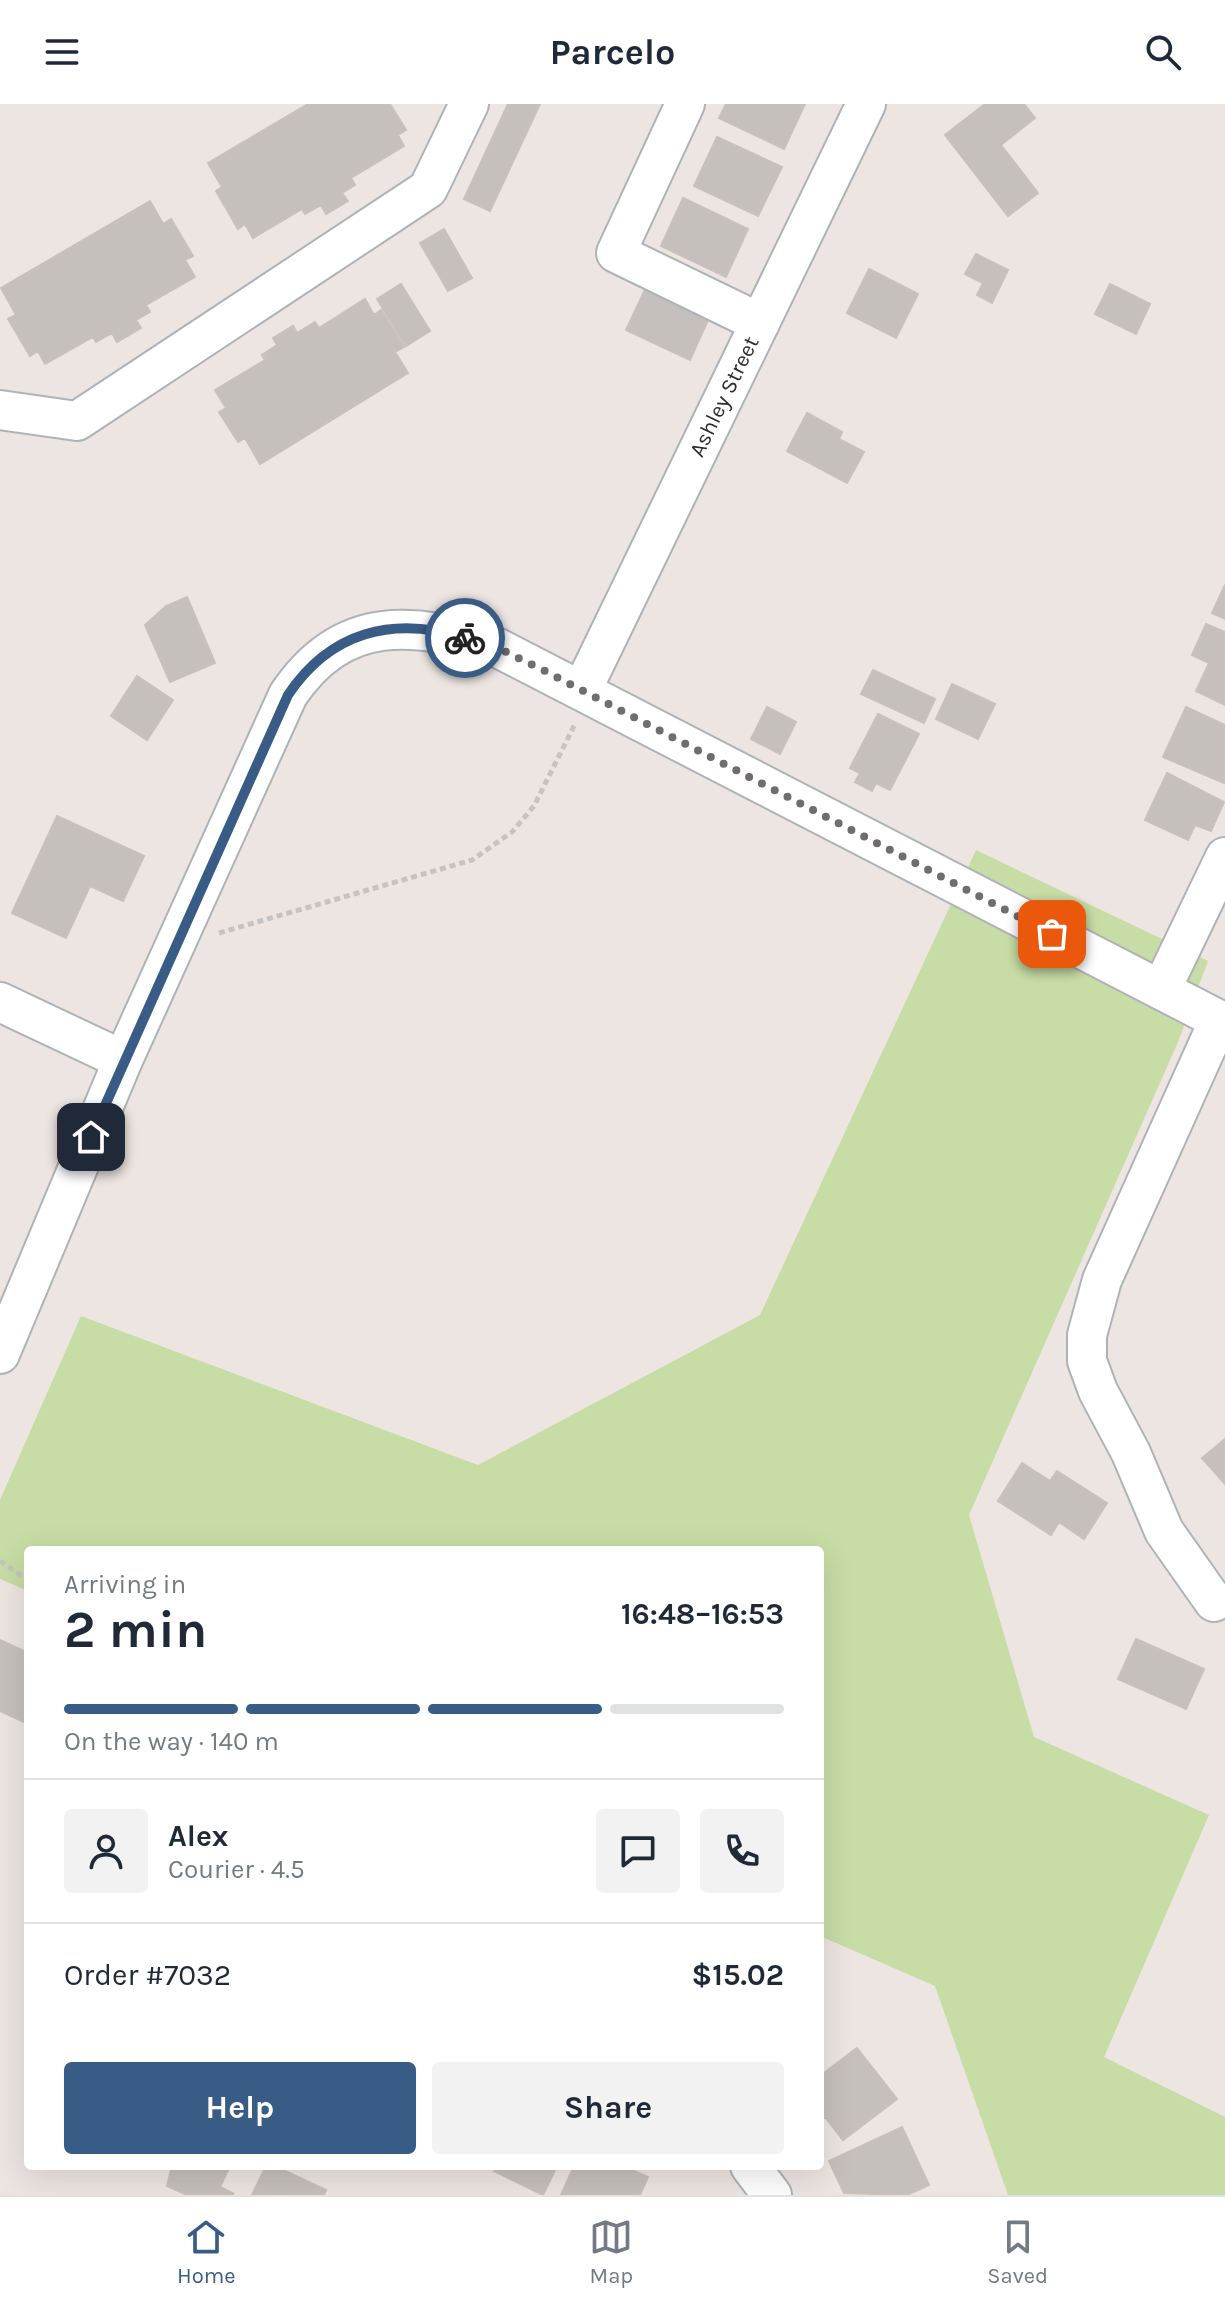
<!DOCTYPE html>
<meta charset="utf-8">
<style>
:root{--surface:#fff;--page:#f2f2f3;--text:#1f2937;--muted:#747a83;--line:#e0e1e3;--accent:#385c85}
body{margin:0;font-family:Karla,sans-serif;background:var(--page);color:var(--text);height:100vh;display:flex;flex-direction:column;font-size:30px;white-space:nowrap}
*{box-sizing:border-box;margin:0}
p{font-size:26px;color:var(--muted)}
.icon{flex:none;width:44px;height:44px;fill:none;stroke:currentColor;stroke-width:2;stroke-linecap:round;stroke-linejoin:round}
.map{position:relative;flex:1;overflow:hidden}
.panel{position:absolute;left:24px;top:1442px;width:800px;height:624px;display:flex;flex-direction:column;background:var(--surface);border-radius:8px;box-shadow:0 8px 32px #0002}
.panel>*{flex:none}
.pin{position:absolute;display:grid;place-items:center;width:68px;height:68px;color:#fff;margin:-34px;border-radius:16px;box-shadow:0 4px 12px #0006}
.courier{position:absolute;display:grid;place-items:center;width:80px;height:80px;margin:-40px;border:6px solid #385c85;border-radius:50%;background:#fff;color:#222;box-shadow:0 2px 10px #0007}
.head em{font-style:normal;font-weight:700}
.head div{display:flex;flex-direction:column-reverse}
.head{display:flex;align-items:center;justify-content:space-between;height:136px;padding:0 40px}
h1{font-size:52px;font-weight:700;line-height:60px}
.bar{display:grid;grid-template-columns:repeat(4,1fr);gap:12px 8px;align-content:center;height:96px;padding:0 40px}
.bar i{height:10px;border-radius:6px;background:var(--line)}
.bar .selected{background:var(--accent)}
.bar p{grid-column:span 4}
.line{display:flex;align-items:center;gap:20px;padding:0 40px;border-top:2px solid var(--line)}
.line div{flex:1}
.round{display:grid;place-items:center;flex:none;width:84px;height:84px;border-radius:8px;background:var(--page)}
.cta{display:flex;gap:16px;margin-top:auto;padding:16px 40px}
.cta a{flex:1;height:92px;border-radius:8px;background:var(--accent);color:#fff;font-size:32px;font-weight:700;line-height:92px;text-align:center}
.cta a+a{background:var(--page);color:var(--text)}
header{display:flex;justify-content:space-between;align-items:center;height:104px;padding:0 40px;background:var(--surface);font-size:36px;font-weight:700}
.dock{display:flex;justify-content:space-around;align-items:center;height:112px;border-top:2px solid var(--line);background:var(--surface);font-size:22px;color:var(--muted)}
.dock a{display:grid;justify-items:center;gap:4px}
.dock .selected{color:var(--accent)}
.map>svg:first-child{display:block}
.green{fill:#c8dca5}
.building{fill:#c6c0bd;stroke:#c8c0bb;stroke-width:2}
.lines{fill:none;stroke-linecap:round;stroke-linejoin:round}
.minor-casing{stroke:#aeb3b8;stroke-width:42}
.path{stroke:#c4c4c4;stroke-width:5;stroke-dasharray:6 4;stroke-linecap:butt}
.minor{stroke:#fff;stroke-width:38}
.done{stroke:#706d6c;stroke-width:8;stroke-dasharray:0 14.4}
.route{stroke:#385c85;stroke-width:10}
.labels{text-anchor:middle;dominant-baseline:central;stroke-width:6;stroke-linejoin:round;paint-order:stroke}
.street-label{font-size:22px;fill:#2d2d2d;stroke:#fff}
</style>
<header><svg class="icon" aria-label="menu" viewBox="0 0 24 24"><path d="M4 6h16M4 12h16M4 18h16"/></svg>Parcelo<svg class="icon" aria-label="search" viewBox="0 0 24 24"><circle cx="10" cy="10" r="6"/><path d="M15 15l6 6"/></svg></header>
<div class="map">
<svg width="1225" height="2091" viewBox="0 0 1225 2091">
<rect width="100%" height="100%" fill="#ede5e2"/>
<path class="green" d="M976,746L1208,857L1178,938L969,1411L1034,1633L1209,1711L1104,1953L1225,2013V2091H1008L935,1882L820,1832V1446H28V1487L0,1475V1396L81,1212L478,1361L760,1211Z"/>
<path class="building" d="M308,0H390L406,26L398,31L404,42L351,74L355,81L342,89L348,97L326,110L321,101L305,110L302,105L253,134L245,120L238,125L216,87L222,83L208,59Z
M508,0H540L490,107L464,95Z
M726,0H805L784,45L719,14Z
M985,0H1024L1035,14L1001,41L1038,89L1008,112L945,31Z
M717,33L782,63L758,112L694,82Z
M683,94L748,125L726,173L661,142Z
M150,97L163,120L171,115L193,152L185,156L195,173L146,201L150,208L136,216L141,224L117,238L112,229L96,238L93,233L45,260L38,247L30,252L8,215L16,211L1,184Z
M444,125L472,174L448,187L420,139Z
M976,150L1008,166L992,199L977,191L983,179L965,170Z
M869,165L918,190L896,234L847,209Z
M650,175L713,205L690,256L626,226Z
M401,180L430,227L406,242L377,195Z
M1110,180L1150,200L1136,230L1095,210Z
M365,195L374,211L381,206L404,243L395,248L408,269L260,360L245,334L238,338L219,308L226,304L215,286L265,256L262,251L277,241L273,234L293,222L297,229L315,218L319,224Z
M807,309L842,328L839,335L864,348L847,379L787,347Z
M1225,481V515L1212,509Z
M187,493L215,559L170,578L145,521L166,502Z
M1206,520L1225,528V601L1196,587L1209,559L1192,551Z
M873,566L935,595L924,619L861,590Z
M137,572L173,596L147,636L111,612Z
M952,580L995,600L978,635L936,615Z
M767,603L796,618L780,650L751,635Z
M1186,603L1225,621L1224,679L1163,653Z
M878,610L919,630L890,686L876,679L872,687L855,678L860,669L850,664Z
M1167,669L1224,698L1211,727L1195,721L1188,736L1145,716Z
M57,712L144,752L123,797L90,782L66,834L12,809Z
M1225,1335V1380L1202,1354Z
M1022,1359L1050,1377L1057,1367L1107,1399L1084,1435L1059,1418L1051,1431L998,1397Z
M1136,1535L1204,1565L1186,1605L1118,1575Z
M0,1536L28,1549V1620L0,1607Z
M857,1944L897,1995L843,2036L825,2013L820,2017V1972Z
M902,2023L929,2081L907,2091L844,2089L829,2057Z
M172,2062H230L220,2083L234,2090L187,2091L167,2082Z
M266,2062H275L326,2086L324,2091H252Z
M497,2062H557L543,2091L494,2067Z
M574,2062H623L648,2073L640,2091H561Z"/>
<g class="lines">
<defs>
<g id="minor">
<path d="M685,0L616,149L760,219"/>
<path d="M0,306L77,317L428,85L469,0"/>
<path id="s1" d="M582,586L866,0"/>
<path d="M1161,886L1225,753"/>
<path d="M0,898L123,956"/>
<path d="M0,1250L123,956L288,591C343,509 414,518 498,544L1225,919"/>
<path d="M1214,1498L1164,1427L1131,1349L1098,1287L1087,1257V1231L1102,1176L1219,916"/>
<path d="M750,2062L772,2091"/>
</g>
</defs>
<use href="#minor" class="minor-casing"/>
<path class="path" d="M219,829L472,756L512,728L534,702L575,620
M0,1457L28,1476"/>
<use href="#minor" class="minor"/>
</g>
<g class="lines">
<path class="done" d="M465,534L498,544L541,565L1052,830"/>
<path class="route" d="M91,1033L288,591C330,528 393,511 465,534"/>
</g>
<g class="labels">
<g class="street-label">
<text stroke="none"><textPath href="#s1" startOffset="326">Ashley Street</textPath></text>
</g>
</g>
</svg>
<div class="pin" style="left:1052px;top:830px;background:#ea580c"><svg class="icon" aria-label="bag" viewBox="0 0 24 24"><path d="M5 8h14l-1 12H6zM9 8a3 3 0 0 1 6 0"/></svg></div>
<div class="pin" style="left:91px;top:1033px;background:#1f2937"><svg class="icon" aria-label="home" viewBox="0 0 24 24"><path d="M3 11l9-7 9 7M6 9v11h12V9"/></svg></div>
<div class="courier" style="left:465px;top:534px"><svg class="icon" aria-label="bike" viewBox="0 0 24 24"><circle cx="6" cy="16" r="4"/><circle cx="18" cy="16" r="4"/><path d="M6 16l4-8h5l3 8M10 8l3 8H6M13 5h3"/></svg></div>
<section class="panel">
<div class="head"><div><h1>2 min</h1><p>Arriving in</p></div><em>16:48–16:53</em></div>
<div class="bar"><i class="selected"></i><i class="selected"></i><i class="selected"></i><i></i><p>On the way · 140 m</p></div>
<div class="line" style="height:144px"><a class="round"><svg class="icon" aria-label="person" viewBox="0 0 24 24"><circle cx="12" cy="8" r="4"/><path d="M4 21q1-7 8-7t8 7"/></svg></a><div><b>Alex</b><p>Courier · 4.5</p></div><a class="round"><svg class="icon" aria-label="chat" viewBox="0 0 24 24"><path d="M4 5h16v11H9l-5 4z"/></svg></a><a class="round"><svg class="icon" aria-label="phone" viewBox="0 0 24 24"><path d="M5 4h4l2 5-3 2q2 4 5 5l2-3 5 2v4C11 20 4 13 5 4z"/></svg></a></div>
<div class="line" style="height:104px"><div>Order #7032</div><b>$15.02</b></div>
<div class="cta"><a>Help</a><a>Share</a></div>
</section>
</div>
<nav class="dock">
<a class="selected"><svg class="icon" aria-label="home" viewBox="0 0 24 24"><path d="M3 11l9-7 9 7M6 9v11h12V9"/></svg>Home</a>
<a><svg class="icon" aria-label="map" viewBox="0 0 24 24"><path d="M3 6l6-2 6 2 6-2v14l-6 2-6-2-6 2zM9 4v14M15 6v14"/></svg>Map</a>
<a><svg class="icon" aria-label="saved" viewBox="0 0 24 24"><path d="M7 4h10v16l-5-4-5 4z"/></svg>Saved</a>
</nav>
